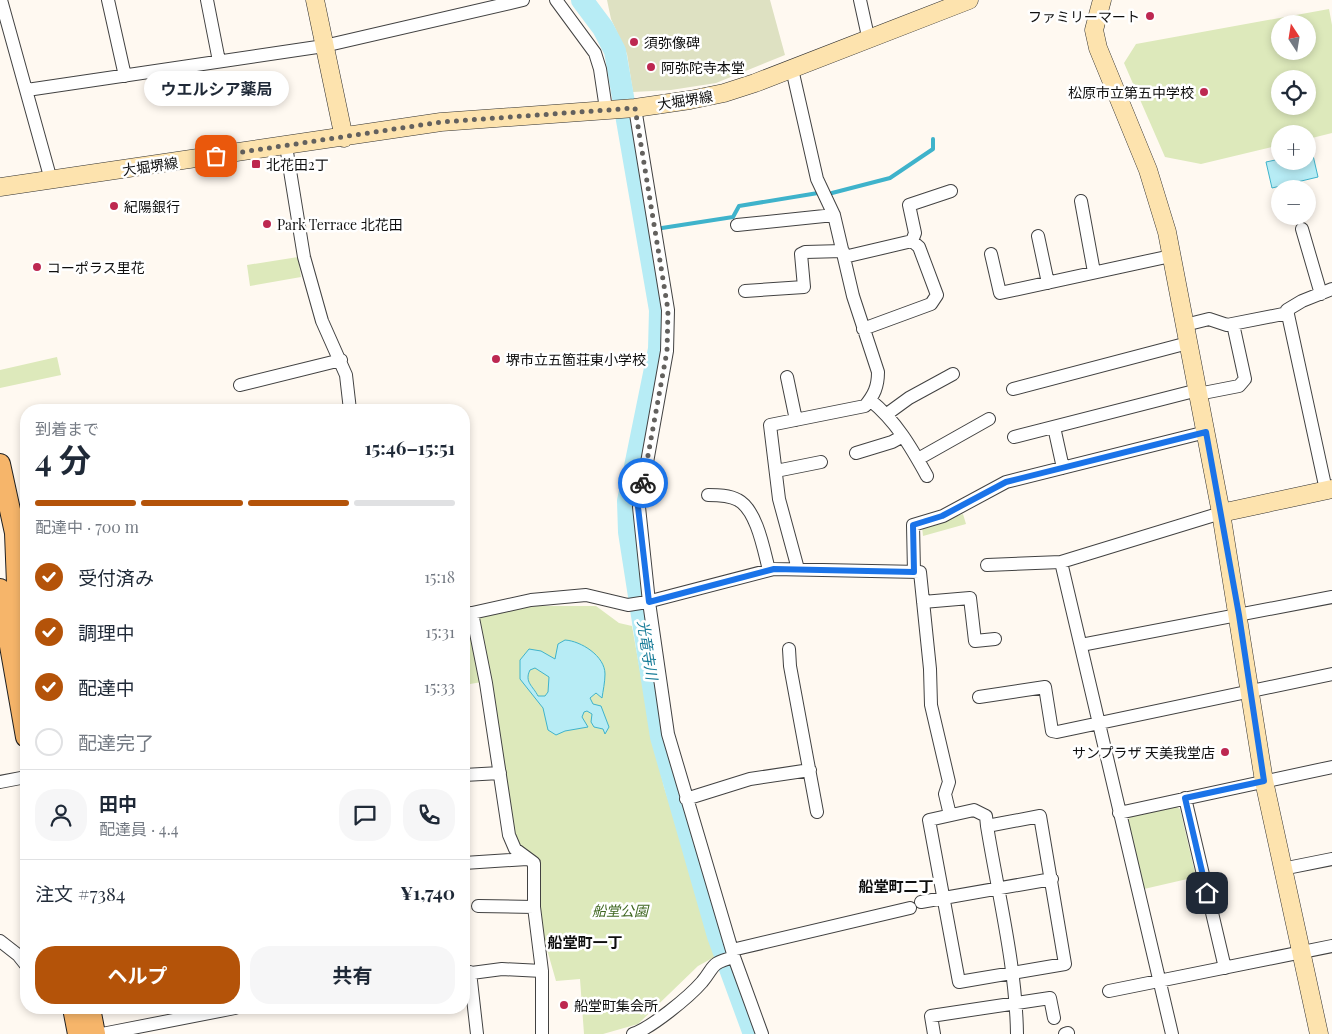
<!DOCTYPE html>
<html lang="ja">
<meta charset="utf-8">
<style>
:root{--surface:#fff;--page:#f6f6f7;--text:#1f2937;--muted:#747a83;--line:#e0e1e3;--accent:#b45309}
body{margin:0;font-family:"Playfair Display","Noto Sans JP",serif;background:var(--page);color:var(--text);height:100vh;display:flex;flex-direction:column;font-size:19px;white-space:nowrap}
*{box-sizing:border-box;margin:0}
p{font-size:16px;color:var(--muted)}
.icon{flex:none;width:28px;height:28px;fill:none;stroke:currentColor;stroke-width:2;stroke-linecap:round;stroke-linejoin:round}
.map{position:relative;flex:1;overflow:hidden}
.panel{position:absolute;left:20px;top:404px;width:450px;height:610px;display:flex;flex-direction:column;background:var(--surface);border-radius:20px;box-shadow:0 2px 8px #0003}
.panel>*{flex:none}
.needle{width:32px;rotate:348deg}
.buttons{position:absolute;left:1271px;top:15px;display:grid;gap:10px}
.buttons a{display:grid;place-items:center;width:45px;height:45px;border-radius:50%;background:var(--surface);box-shadow:0 2px 8px #0003;font-size:25px}
.pin{position:absolute;display:grid;place-items:center;width:42px;height:42px;color:#fff;margin:-21px;border-radius:10px;box-shadow:0 2px 8px #0006}
.courier{position:absolute;display:grid;place-items:center;width:50px;height:50px;margin:-25px;border:4px solid #1a73e8;border-radius:50%;background:#fff;color:#222;box-shadow:0 1px 6px #0007}
.bubble{position:absolute;height:35px;border-radius:18px;background:var(--surface);box-shadow:0 2px 8px #0003;font-size:16px;font-weight:700;line-height:35px;text-align:center}
.summary em{font-style:normal;font-weight:700}
.summary div{display:flex;flex-direction:column-reverse}
.summary{display:flex;align-items:center;justify-content:space-between;height:85px;padding:0 15px}
h1{font-size:32px;font-weight:700;line-height:38px}
.bar{display:grid;grid-template-columns:repeat(4,1fr);gap:8px 5px;align-content:center;height:60px;padding:0 15px}
.bar i{height:6px;border-radius:4px;background:var(--line)}
.bar .selected{background:var(--accent)}
.bar p{grid-column:span 4}
.line{display:flex;align-items:center;gap:12px;padding:0 15px;border-top:1px solid var(--line)}
.line div{flex:1}
.round{display:grid;place-items:center;flex:none;width:52px;height:52px;border-radius:20px;background:var(--page)}
ol{padding:0 15px;list-style:none}
li{display:flex;align-items:center;gap:15px;height:55px}
li p{margin-inline-start:auto}
li .icon{padding:5px;border-radius:50%;background:var(--accent);color:#fff;stroke-width:4}
li:last-child{color:var(--muted)}
li i{width:28px;height:28px;border:2px solid var(--line);border-radius:50%}
.cta{display:flex;gap:10px;margin-top:auto;padding:10px 15px}
.cta a{flex:1;height:58px;border-radius:20px;background:var(--accent);color:#fff;font-size:20px;font-weight:700;line-height:58px;text-align:center}
.cta a+a{background:var(--page);color:var(--text)}
.map>svg:first-child{display:block}
.green{fill:#dde9bb;fill-rule:evenodd}
.cemetery{fill:#dee1c2}
.water{fill:#b7ecf5;stroke:#3fb3cb;fill-rule:evenodd}
.lines{fill:none;stroke-linecap:round;stroke-linejoin:round}
.stream{stroke:#3fb3cb;stroke-width:4}
.river{stroke:#b7ecf5;stroke-width:22}
.street-casing{stroke:#424242;stroke-width:14}
.secondary-casing{stroke:#313131;stroke-width:19}
.primary-casing{stroke:#202020;stroke-width:22}
.street{stroke:#fff;stroke-width:12}
.secondary{stroke:#fde3ae;stroke-width:18}
.primary{stroke:#f6b56a;stroke-width:20}
.done{stroke:#63615e;stroke-width:5;stroke-dasharray:0 9}
.route{stroke:#1a73e8;stroke-width:6}
.poi-dot{fill:#bd2851;stroke:#fff;stroke-width:2}
.labels{text-anchor:middle;dominant-baseline:central;stroke-width:5;stroke-linejoin:round;paint-order:stroke}
.poi-label{font-size:14px;fill:#0f0f0f;stroke:#fff;text-anchor:start}
.street-label{font-size:14px;fill:#0f0f0f;stroke:#fff}
.park-label{font-size:14px;font-style:italic;fill:#3e6620;stroke:#fff}
.water-label{font-size:15px;font-style:italic;fill:#197d99;stroke:#fff}
.neighbourhood-label{font-size:15px;font-weight:bold;fill:#0f0f0f;stroke:#fff}
</style>
<div class="map">
<svg width="1332" height="1034" viewBox="0 0 1332 1034">
<rect width="100%" height="100%" fill="#fff9f1"/>
<path class="green" d="M1329,9L1332,25V133L1308,139V134H1280V145L1201,164L1165,157L1124,63L1136,44ZM1280,24H1308V51H1280ZM1280,79H1308V106H1280Z
M298,257L301,277L250,286L247,265Z
M57,357L61,375L0,388V370Z
M963,514L966,524L923,536L922,527Z
M537,606H596L619,623L632,626L651,733L664,787L718,955L698,966L638,1024L603,1034H584L580,979L556,981L542,932L540,907V867C537,855 521,850 515,837L477,616Z
M468,622L482,682L464,685V623Z
M1174,806L1180,809L1196,877L1144,889L1128,820L1131,815Z"/>
<path class="cemetery" d="M607,0H770L785,55L716,83L671,90L633,92L627,54L611,19Z"/>
<path class="water" d="M1312,151L1318,177L1272,188L1266,162L1280,159V161H1308V153Z
M565,640C581,641 605,656 605,674C605,682 603,691 602,698L596,693L590,698L593,704L601,706L609,727L605,734L603,729L594,727L591,722L592,714L587,711L584,712L582,717L588,727L565,731L556,735L548,730L543,708L520,679V660L529,649L541,651L555,659L558,644ZM535,668L549,677L548,692L545,696H538C533,686 524,682 530,670Z"/>
<g class="lines">
<path class="stream" d="M832,193L890,178L933,149V139
M662,228L733,217L739,206L818,193"/>
<path class="river" d="M582,0L603,28L615,51L660,310L659,349L628,501L629,532L661,737L718,936L754,1034"/>
<defs>
<path id="street" d="M1,0L51,180
M108,0L125,76
M207,0L219,61
M556,0L595,53L600,69L606,109
M860,0L869,41
M792,69L817,179L834,215L853,296L878,372C878,387 874,395 865,406L770,425L779,499L798,569
M27,90L324,46L523,0
M635,108L668,310L667,351L639,507L649,602L668,734L734,957L762,1034
M286,146L304,257L322,321L346,375L350,410
M1081,201L1094,272
M737,225L834,215
M1302,229L1321,294
M1038,236L1048,283
M912,241L915,233L909,205L951,191
M991,254L1000,293L1171,256
M844,257L912,241L919,247L937,295L931,304L863,329
M745,291L804,287L801,254L805,252L843,251
M1185,325L1209,319L1227,325L1288,313
M787,377L796,420
M240,385L341,360
M1013,389L1188,343
M1198,394L1239,386L1245,379L1233,324
M870,400C896,421 911,447 927,476
M887,414L909,398L953,374
M1054,427L1063,468
M1014,437L1198,390
M856,453L892,442L903,436
M918,459L989,419
M776,471L821,462
M1326,490L1287,310L1302,301L1332,289
M708,495C718,495 729,495 738,500C757,510 764,551 769,570
M987,565L1061,562
M914,572L913,525L943,516L1006,482L1206,432
M923,602L970,598L975,641L995,639
M472,613L531,600L586,595L628,605L647,602L774,569L920,572L930,669L931,705L949,782L945,794L950,815
M465,614L472,613L486,683L509,835L515,849L534,863V907L542,971V1034
M1081,645L1332,597
M789,649L790,666L817,812
M979,697L1045,687L1052,731L1057,732L1332,674
M464,775L500,773
M0,782L26,777
M1185,798L1225,968
M686,799L750,779L810,770
M1119,813L1332,767
M987,826L1040,816L1065,964L959,982L929,820L974,810L986,816L987,826C998,894 1016,965 1017,1034
M464,863L527,859
M1282,869L1332,859
M921,902L1052,879
M478,906L534,907
M0,941L18,955L26,965
M732,950L910,908
M470,972L477,1034
M464,974L502,969L542,971
M1109,991L1332,946
M102,1034L235,1008
M633,1034C651,1028 689,997 702,982C716,965 709,964 734,957
M934,1034L931,1016L1050,998L1054,1018
M1065,1034L1068,1033
M1172,1034L1061,562L1221,513"/>
<path id="secondary" d="M315,0L344,138
M1102,0L1094,30L1098,48L1148,170L1167,232L1221,513L1264,781L1319,1034
M0,187L441,122L635,108L690,100L724,93L755,83L969,0
M1221,513L1332,489"/>
<path id="primary" d="M0,464L15,533L18,609
M0,589L26,737
M16,595L26,656
M73,1008L78,1034
M90,1008L95,1034"/>
</defs>
<use href="#street" class="street-casing"/>
<use href="#secondary" class="secondary-casing"/>
<use href="#primary" class="primary-casing"/>
<use href="#street" class="street"/>
<use href="#secondary" class="secondary"/>
<use href="#primary" class="primary"/>
</g>
<g class="lines">
<path class="done" d="M216,156L441,122L635,108L668,310L667,351L643,483"/>
<path class="route" d="M643,483L638,507L649,602L774,569L914,572L913,525L942,516L1006,482L1206,432L1239,615L1264,781L1185,798L1207,893"/>
</g>
<g class="poi-dot">
<circle cx="1150" cy="16" r="5"/>
<circle cx="634" cy="42" r="5"/>
<circle cx="651" cy="67" r="5"/>
<circle cx="1204" cy="92" r="5"/>
<rect x="251" y="159" width="10" height="10" rx="2.5"/>
<circle cx="114" cy="206" r="5"/>
<circle cx="267" cy="224" r="5"/>
<circle cx="37" cy="267" r="5"/>
<circle cx="496" cy="359" r="5"/>
<circle cx="1225" cy="752" r="5"/>
<circle cx="564" cy="1005" r="5"/>
</g>
<g class="labels">
<g class="poi-label">
<text x="1140" y="16" text-anchor="end">ファミリーマート</text>
<text x="644" y="42">須弥像碑</text>
<text x="661" y="67">阿弥陀寺本堂</text>
<text x="1194" y="92" text-anchor="end">松原市立第五中学校</text>
<text x="266" y="164">北花田2丁</text>
<text x="124" y="206">紀陽銀行</text>
<text x="277" y="224">Park Terrace 北花田</text>
<text x="47" y="267">コーポラス里花</text>
<text x="506" y="359">堺市立五箇荘東小学校</text>
<text x="1215" y="752" text-anchor="end">サンプラザ 天美我堂店</text>
<text x="574" y="1005">船堂町集会所</text>
</g>
<g class="street-label">
<text transform="translate(685 100) rotate(-9)">大堀堺線</text>
<text transform="translate(150 166) rotate(-8)">大堀堺線</text>
</g>
<g class="park-label">
<text x="620" y="910">船堂公園</text>
</g>
<g class="water-label">
<text transform="translate(648 650) rotate(81)">光竜寺川</text>
</g>
<g class="neighbourhood-label">
<text x="896" y="886">船堂町二丁</text>
<text x="585" y="942">船堂町一丁</text>
</g>
</g>
</svg>
<div class="buttons">
<a><svg class="needle" viewBox="-14 -14 28 28"><path d="M0-13l5 13h-10z" fill="#e53935"/><path d="M0 13l5-13h-10z" fill="#747a83"/></svg></a>
<a><svg class="icon" aria-label="locate" viewBox="0 0 24 24"><circle cx="12" cy="12" r="6"/><path d="M12 2v4M12 18v4M2 12h4M18 12h4"/></svg></a>
<a>+</a>
<a>−</a>
</div>
<div class="pin" style="left:216px;top:156px;background:#ea580c"><svg class="icon" aria-label="bag" viewBox="0 0 24 24"><path d="M5 8h14l-1 12H6zM9 8a3 3 0 0 1 6 0"/></svg></div>
<div class="pin" style="left:1207px;top:893px;background:#1f2937"><svg class="icon" aria-label="home" viewBox="0 0 24 24"><path d="M3 11l9-7 9 7M6 9v11h12V9"/></svg></div>
<div class="courier" style="left:643px;top:483px"><svg class="icon" aria-label="bike" viewBox="0 0 24 24"><circle cx="6" cy="16" r="4"/><circle cx="18" cy="16" r="4"/><path d="M6 16l4-8h5l3 8M10 8l3 8H6M13 5h3"/></svg></div>
<div class="bubble" style="left:144px;top:71px;width:145px">ウエルシア薬局</div>
<section class="panel">
<div class="summary"><div><h1>4 分</h1><p>到着まで</p></div><em>15:46–15:51</em></div>
<div class="bar"><i class="selected"></i><i class="selected"></i><i class="selected"></i><i></i><p>配達中 · 700 m</p></div>
<ol>
<li><svg class="icon" aria-label="check" viewBox="0 0 24 24"><path d="M5 12l5 5 9-10"/></svg>受付済み<p>15:18</p></li>
<li><svg class="icon" aria-label="check" viewBox="0 0 24 24"><path d="M5 12l5 5 9-10"/></svg>調理中<p>15:31</p></li>
<li><svg class="icon" aria-label="check" viewBox="0 0 24 24"><path d="M5 12l5 5 9-10"/></svg>配達中<p>15:33</p></li>
<li><i></i>配達完了</li>
</ol>
<div class="line" style="height:90px"><a class="round"><svg class="icon" aria-label="person" viewBox="0 0 24 24"><circle cx="12" cy="8" r="4"/><path d="M4 21q1-7 8-7t8 7"/></svg></a><div><b>田中</b><p>配達員 · 4.4</p></div><a class="round"><svg class="icon" aria-label="chat" viewBox="0 0 24 24"><path d="M4 5h16v11H9l-5 4z"/></svg></a><a class="round"><svg class="icon" aria-label="phone" viewBox="0 0 24 24"><path d="M5 4h4l2 5-3 2q2 4 5 5l2-3 5 2v4C11 20 4 13 5 4z"/></svg></a></div>
<div class="line" style="height:65px"><div>注文 #7384</div><b>¥1,740</b></div>
<div class="cta"><a>ヘルプ</a><a>共有</a></div>
</section>
</div>
